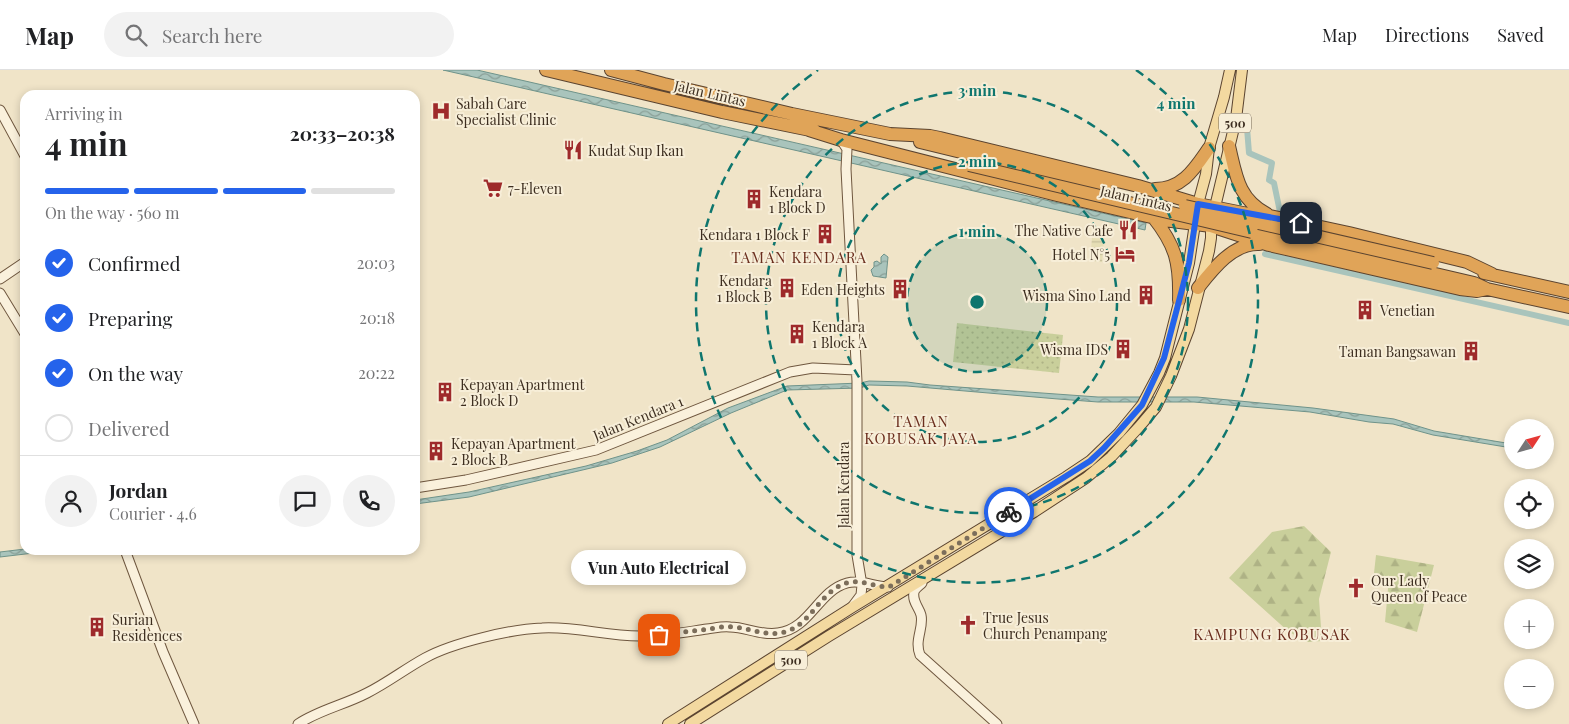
<!DOCTYPE html>
<meta charset="utf-8">
<style>
:root{--surface:#fff;--page:#f2f2f2;--text:#202124;--muted:#757577;--line:#e0e0e0;--accent:#2563eb}
body{margin:0;font-family:"Playfair Display",serif;background:var(--page);color:var(--text);height:100vh;display:flex;flex-direction:column;font-size:19px;white-space:nowrap}
*{box-sizing:border-box;margin:0}
p{font-size:16px;color:var(--muted)}
.icon{flex:none;width:28px;height:28px;fill:none;stroke:currentColor;stroke-width:2;stroke-linecap:round;stroke-linejoin:round}
.map{position:relative;flex:1;overflow:hidden}
.side{position:absolute;left:20px;top:20px;width:400px;height:465px;display:flex;flex-direction:column;background:var(--surface);border-radius:15px;box-shadow:0 2px 8px #0003}
.side>*{flex:none}
.needle{width:32px;rotate:54deg}
.buttons{position:absolute;left:1504px;top:349px;display:grid;gap:10px}
.buttons a{display:grid;place-items:center;width:50px;height:50px;border-radius:50%;background:var(--surface);box-shadow:0 2px 8px #0003;font-size:25px}
.pin{position:absolute;display:grid;place-items:center;width:42px;height:42px;color:#fff;margin:-21px;border-radius:10px;box-shadow:0 2px 8px #0006}
.courier{position:absolute;display:grid;place-items:center;width:50px;height:50px;margin:-25px;border:4px solid #2563eb;border-radius:50%;background:#fff;color:#222;box-shadow:0 1px 6px #0007}
.bubble{position:absolute;height:35px;border-radius:18px;background:var(--surface);box-shadow:0 2px 8px #0003;font-size:16px;font-weight:700;line-height:35px;text-align:center}
.summary em{font-style:normal;font-weight:700}
.summary div{display:flex;flex-direction:column-reverse}
.summary{display:flex;align-items:center;justify-content:space-between;height:85px;padding:0 25px}
h1{font-size:32px;font-weight:700;line-height:38px}
.bar{display:grid;grid-template-columns:repeat(4,1fr);gap:8px 5px;align-content:center;height:60px;padding:0 25px}
.bar i{height:6px;border-radius:4px;background:var(--line)}
.bar .current{background:var(--accent)}
.bar p{grid-column:span 4}
.line{display:flex;align-items:center;gap:12px;padding:0 25px;border-top:1px solid var(--line)}
.line div{flex:1}
.round{display:grid;place-items:center;flex:none;width:52px;height:52px;border-radius:26px;background:var(--page)}
ol{padding:0 25px;list-style:none}
li{display:flex;align-items:center;gap:15px;height:55px}
li p{margin-inline-start:auto}
li .icon{padding:5px;border-radius:50%;background:var(--accent);color:#fff;stroke-width:4}
li:last-child{color:var(--muted)}
li i{width:28px;height:28px;border:2px solid var(--line);border-radius:50%}
header{display:flex;align-items:center;gap:30px;box-sizing:border-box;height:70px;padding:0 25px;background:var(--surface);border-bottom:1px solid var(--line)}
header strong{font-size:24px}
nav{display:flex;gap:28px;margin-inline-start:auto;font-size:18px}
.search{width:350px;height:45px;background:var(--page);display:flex;align-items:center;gap:12px;box-sizing:border-box;padding:0 18px;border-radius:28px;color:var(--muted);font-size:19px}
.map>svg:first-child{display:block}
.farmland{fill:url(#farmland-rules)}
.grass{fill:url(#grass-dots)}
.forest{fill:url(#forest-firs)}
.water{fill:url(#water-waves);stroke:#6f938a}
.lines{fill:none;stroke-linecap:round;stroke-linejoin:round}
.canal{stroke:#a9c4bc;stroke-width:6}
.secondary-casing{stroke:#6f573f;stroke-width:11}
.primary-casing{stroke:#5b4430;stroke-width:12}
.highway-casing{stroke:#5b4430;stroke-width:14}
.secondary{stroke:#faf1dc;stroke-width:9}
.primary{stroke:#f3d9a0;stroke-width:10}
.highway{stroke:#e0a458;stroke-width:12}
.highway-bridge-casing{stroke:#5b4430;stroke-width:14;stroke-linecap:butt}
.highway-bridge{stroke:#e0a458;stroke-width:12}
.done{stroke:#7c6e5b;stroke-width:5;stroke-dasharray:0 9}
.route{stroke:#2563eb;stroke-width:6}
.ring{fill:none;stroke:#0f766e;stroke-width:2.5;stroke-dasharray:9 6}
.labels{text-anchor:middle;dominant-baseline:central;stroke-width:4;stroke-linejoin:round;paint-order:stroke}
.shield{fill:#f7eed8;stroke:#756857;stroke-width:1}
.shield-label{font-size:12px;font-weight:bold;fill:#3d2e20}
.street-label{font-size:14px;fill:#3d2e20;stroke:#f7eed8}
.poi-label{font-size:14px;fill:#3d2e20;stroke:#f7eed8;text-anchor:start}
.neighbourhood-label{font-size:15px;letter-spacing:1px;fill:#6b2e1e;stroke:#f7eed8}
.centre{fill:#0f766e;stroke:#f7eed8;stroke-width:2.5}
.ring-label{font-size:15px;text-anchor:middle;font-weight:bold;fill:#0f766e;stroke:#f7eed8;stroke-width:4;stroke-linejoin:round;paint-order:stroke}
</style>
<header>
<strong>Map</strong>
<div class="search"><svg class="icon" aria-label="search" viewBox="0 0 24 24"><circle cx="10" cy="10" r="6"/><path d="M15 15l6 6"/></svg>Search here</div>
<nav><a>Map</a><a>Directions</a><a>Saved</a></nav>
</header>
<div class="map">
<svg width="1569" height="654" viewBox="0 0 1569 654">
<defs>
<pattern id="farmland-rules" width="6" height="5" patternUnits="userSpaceOnUse" patternTransform="scale(1.25)"><rect width="6" height="5" fill="#e6deb5"/><path d="M0 2.5h6" fill="none" stroke="#c6bf9b"/></pattern>
<pattern id="grass-dots" width="8" height="8" patternUnits="userSpaceOnUse" patternTransform="scale(1.25)"><rect width="8" height="8" fill="#c9cf9b"/><path d="M2 2h.1M6 6h.1" fill="none" stroke="#aeb285" stroke-width="1.8" stroke-linecap="round"/></pattern>
<pattern id="forest-firs" width="22" height="20" patternUnits="userSpaceOnUse" patternTransform="scale(1.25)"><rect width="22" height="20" fill="#c9cf9b"/><path d="M5 1l3.5 6h-7zM16 11l3.5 6h-7z" fill="#aeb285"/></pattern>
<pattern id="water-waves" width="16" height="10" patternUnits="userSpaceOnUse" patternTransform="scale(1.25)"><rect width="16" height="10" fill="#a9c4bc"/><path d="M0 5q4-4 8 0t8 0" fill="none" stroke="#8ba098"/></pattern>
</defs>
<rect width="100%" height="100%" fill="#f0e4c8"/>
<path class="farmland" d="M1092,168L1104,169L1102,192L1090,191Z"/>
<path class="grass" d="M957,253L1063,265L1059,303L953,292Z"/>
<path class="forest" d="M1304,456L1331,482L1319,529L1322,571L1308,572L1289,562L1229,508L1272,462Z
M1376,485L1434,495L1417,562L1385,552L1389,508L1374,503Z"/>
<path class="water" d="M443,0H477L1146,153L1145,160Z
M884,184L888,187L886,208L873,206L871,200L874,197V192L877,191L881,194V187Z
M869,311L907,312L930,315L1098,327H1197L1313,338L1394,349L1434,361L1512,374V378L1433,365L1393,354L1369,352L1310,342L1194,332H1098L1058,329L907,316L869,315L860,318L787,320L731,343L660,377L612,393L469,427L415,434V430L469,422L586,396L637,381L667,370L728,338L787,316L860,313Z
M25,479V480H59L0,487V482Z"/>
<g class="lines">
<path class="canal" d="M1247,58L1249,83L1272,93L1269,110L1274,113L1280,142
M1265,184L1569,253"/>
<defs>
<path id="secondary" d="M0,40L25,86
M841,70L847,79L846,99L857,311V485L862,515L861,525L852,537
M0,209L25,192
M0,223L25,264
M415,418L466,410L596,380L790,302L813,298L856,300
M125,480L163,582L194,654
M922,513C919,516 915,518 914,522C912,532 919,537 921,545C924,558 914,570 920,585L997,654
M298,654C319,640 344,635 367,623C387,613 405,599 425,588C452,573 511,559 542,558C576,556 609,567 643,566C665,566 686,562 707,559C715,558 723,556 730,557C746,557 761,566 778,563C810,559 818,521 847,513C861,509 874,517 888,517"/>
<path id="primary" d="M668,654L851,538L1066,407L1090,391L1119,363L1142,335L1159,303L1165,288L1189,193L1198,134L1206,104L1209,78L1224,27L1230,0
M690,654L829,566L1034,442L1086,408L1111,387L1139,357L1156,337L1171,306L1189,259L1209,181L1211,168V156L1215,137L1236,49L1242,0"/>
<path id="highway" d="M546,0L722,42L815,61
M611,0L664,14L792,44L890,64L930,66L940,68L1138,116L1198,134L1248,144L1270,146L1349,163L1467,192L1492,204
M809,60L841,70L1057,125L1164,150L1211,156L1269,175L1460,219L1477,221L1487,219
M920,72L1105,117
M1229,76C1236,105 1238,129 1267,144
M1155,119C1183,119 1195,98 1209,78
M1153,147C1176,176 1180,193 1179,230
M1255,162L1444,206L1474,213L1487,219L1569,237
M1484,203L1569,222
M1198,218C1213,199 1233,173 1259,174"/>
</defs>
<use href="#secondary" class="secondary-casing"/>
<use href="#primary" class="primary-casing"/>
<use href="#highway" class="highway-casing"/>
<use href="#secondary" class="secondary"/>
<use href="#primary" class="primary"/>
<use href="#highway" class="highway"/>
<defs>
<path id="highway-bridge" d="M969,95L1252,162
M1185,136L1433,193"/>
</defs>
<use href="#highway-bridge" class="highway-bridge-casing"/>
<use href="#highway-bridge" class="highway-bridge"/>
</g>
<g class="lines">
<path class="done" d="M659,565C676,563 692,561 709,559C716,558 724,556 732,557C750,558 766,567 785,562C813,554 821,517 851,512C862,510 875,517 889,517L1009,442"/>
<path class="route" d="M1009,442L1090,391L1104,378L1142,335L1164,288L1189,193L1198,134L1301,153"/>
</g>
<circle cx="977" cy="232" r="70" fill="#0f766e" fill-opacity=".12"/>
<g class="ring">
<circle cx="977" cy="232" r="70"/>
<circle cx="977" cy="232" r="140"/>
<circle cx="977" cy="232" r="211"/>
<path d="M1136 0A281 281 0 1 1 818 0"/>
</g>
<defs>
<symbol id="hospital-bare" viewBox="-9 -9 18 18"><path d="M-5-5h3v3.5h4V-5h3V5h-3V1.5h-4V5h-3Z" fill="#9e2a2b" stroke="#f7eed8" stroke-width="2.5" paint-order="stroke"/></symbol>
<symbol id="restaurant-bare" viewBox="-9 -9 18 18"><path d="M-5-6h1v4h1v-4h1v4h1v-4h1v5L-1.5 .5V6h-2V.5L-5-1ZM5-6V6H3V1.5H1.5Q1.5-4 5-6Z" fill="#9e2a2b" stroke="#f7eed8" stroke-width="2.5" paint-order="stroke"/></symbol>
<symbol id="supermarket-bare" viewBox="-9 -9 18 18"><path d="M-6-5.5h2.5l.6 2H6L4.5 2H-2.5L-4.4-4H-6ZM-1.5 3.2a1.3 1.3 0 1 0 .1 0ZM3 3.2a1.3 1.3 0 1 0 .1 0Z" fill="#9e2a2b" stroke="#f7eed8" stroke-width="2.5" paint-order="stroke"/></symbol>
<symbol id="building-bare" viewBox="-9 -9 18 18"><path d="M-4-6H4V6H1V3H-1V6H-4ZM-2.5-4.3h1.7v1.8h-1.7ZM.8-4.3h1.7v1.8H.8ZM-2.5-1h1.7V.8h-1.7ZM.8-1h1.7V.8H.8Z" fill="#9e2a2b" stroke="#f7eed8" stroke-width="2.5" paint-order="stroke"/></symbol>
<symbol id="hotel-bare" viewBox="-9 -9 18 18"><path d="M-6-4.5h1.5V1H6V5H4.5V3h-9V5H-6ZM-4 0a1.8 1.8 0 1 1 3.6 0ZM.5 0V-2.5h3Q6-2.5 6 0Z" fill="#9e2a2b" stroke="#f7eed8" stroke-width="2.5" paint-order="stroke"/></symbol>
<symbol id="church-bare" viewBox="-9 -9 18 18"><path d="M-1.2-6h2.4v3.5h3.3v2.4h-3.3V6h-2.4V-.1h-3.3v-2.4h3.3Z" fill="#9e2a2b" stroke="#f7eed8" stroke-width="2.5" paint-order="stroke"/></symbol>
</defs>
<g fill-rule="evenodd">
<use href="#hospital-bare" x="427" y="27" width="28" height="28"/>
<use href="#restaurant-bare" x="559" y="66" width="28" height="28"/>
<use href="#supermarket-bare" x="479" y="104" width="28" height="28"/>
<use href="#building-bare" x="740" y="115" width="28" height="28"/>
<use href="#restaurant-bare" x="1114" y="146" width="28" height="28"/>
<use href="#building-bare" x="811" y="150" width="28" height="28"/>
<use href="#hotel-bare" x="1111" y="170" width="28" height="28"/>
<use href="#building-bare" x="773" y="204" width="28" height="28"/>
<use href="#building-bare" x="886" y="205" width="28" height="28"/>
<use href="#building-bare" x="1132" y="211" width="28" height="28"/>
<use href="#building-bare" x="1351" y="226" width="28" height="28"/>
<use href="#building-bare" x="783" y="250" width="28" height="28"/>
<use href="#building-bare" x="1109" y="265" width="28" height="28"/>
<use href="#building-bare" x="1457" y="267" width="28" height="28"/>
<use href="#building-bare" x="431" y="308" width="28" height="28"/>
<use href="#building-bare" x="422" y="367" width="28" height="28"/>
<use href="#church-bare" x="1342" y="504" width="28" height="28"/>
<use href="#church-bare" x="954" y="541" width="28" height="28"/>
<use href="#building-bare" x="83" y="543" width="28" height="28"/>
</g>
<g class="labels">
<g class="shield">
<rect x="1219" y="43.5" width="32" height="19" rx="4"/>
<rect x="775" y="580.5" width="32" height="19" rx="4"/>
</g>
<g class="shield-label">
<text x="1235" y="53">500</text>
<text x="791" y="590">500</text>
</g>
<g class="street-label">
<text transform="translate(710 23) rotate(13)">Jalan Lintas</text>
<text transform="translate(1136 128) rotate(13)">Jalan Lintas</text>
<text transform="translate(638 348) rotate(-22)">Jalan Kendara 1</text>
<text transform="translate(843 415) rotate(-90)">Jalan Kendara</text>
</g>
<g class="poi-label">
<text x="456" y="33">Sabah Care<tspan x="456" dy="16">Specialist Clinic</tspan></text>
<text x="588" y="80">Kudat Sup Ikan</text>
<text x="508" y="118">7-Eleven</text>
<text x="769" y="121">Kendara<tspan x="769" dy="16">1 Block D</tspan></text>
<text x="1113" y="160" text-anchor="end">The Native Cafe</text>
<text x="810" y="164" text-anchor="end">Kendara 1 Block F</text>
<text x="1110" y="184" text-anchor="end">Hotel N°5</text>
<text x="772" y="210" text-anchor="end">Kendara<tspan x="772" dy="16">1 Block B</tspan></text>
<text x="885" y="219" text-anchor="end">Eden Heights</text>
<text x="1131" y="225" text-anchor="end">Wisma Sino Land</text>
<text x="1380" y="240">Venetian</text>
<text x="812" y="256">Kendara<tspan x="812" dy="16">1 Block A</tspan></text>
<text x="1108" y="279" text-anchor="end">Wisma IDS</text>
<text x="1456" y="281" text-anchor="end">Taman Bangsawan</text>
<text x="460" y="314">Kepayan Apartment<tspan x="460" dy="16">2 Block D</tspan></text>
<text x="451" y="373">Kepayan Apartment<tspan x="451" dy="16">2 Block B</tspan></text>
<text x="1371" y="510">Our Lady<tspan x="1371" dy="16">Queen of Peace</tspan></text>
<text x="983" y="547">True Jesus<tspan x="983" dy="16">Church Penampang</tspan></text>
<text x="112" y="549">Surian<tspan x="112" dy="16">Residences</tspan></text>
</g>
<g class="neighbourhood-label">
<text x="799" y="187">TAMAN KENDARA</text>
<text x="921" y="351">TAMAN<tspan x="921" dy="17">KOBUSAK JAYA</tspan></text>
<text x="1272" y="564">KAMPUNG KOBUSAK</text>
</g>
</g>
<circle cx="977" cy="232" r="8" class="centre"/>
<g class="ring-label">
<text x="977" y="26">3 min</text>
<text x="1176" y="39">4 min</text>
<text x="977" y="97">2 min</text>
<text x="977" y="167">1 min</text>
</g>
</svg>
<div class="buttons">
<a><svg class="needle" viewBox="-14 -14 28 28"><path d="M0-13l5 13h-10z" fill="#e53935"/><path d="M0 13l5-13h-10z" fill="#757577"/></svg></a>
<a><svg class="icon" aria-label="locate" viewBox="0 0 24 24"><circle cx="12" cy="12" r="6"/><path d="M12 2v4M12 18v4M2 12h4M18 12h4"/></svg></a>
<a><svg class="icon" aria-label="layers" viewBox="0 0 24 24"><path d="M12 4l9 5-9 5-9-5zM3 14l9 5 9-5"/></svg></a>
<a>+</a>
<a>−</a>
</div>
<div class="pin" style="left:659px;top:565px;background:#ea580c"><svg class="icon" aria-label="bag" viewBox="0 0 24 24"><path d="M5 8h14l-1 12H6zM9 8a3 3 0 0 1 6 0"/></svg></div>
<div class="pin" style="left:1301px;top:153px;background:#1f2937"><svg class="icon" aria-label="home" viewBox="0 0 24 24"><path d="M3 11l9-7 9 7M6 9v11h12V9"/></svg></div>
<div class="courier" style="left:1009px;top:442px"><svg class="icon" aria-label="bike" viewBox="0 0 24 24"><circle cx="6" cy="16" r="4"/><circle cx="18" cy="16" r="4"/><path d="M6 16l4-8h5l3 8M10 8l3 8H6M13 5h3"/></svg></div>
<div class="bubble" style="left:571px;top:480px;width:175px">Vun Auto Electrical</div>
<section class="side">
<div class="summary"><div><h1>4 min</h1><p>Arriving in</p></div><em>20:33–20:38</em></div>
<div class="bar"><i class="current"></i><i class="current"></i><i class="current"></i><i></i><p>On the way · 560 m</p></div>
<ol>
<li><svg class="icon" aria-label="check" viewBox="0 0 24 24"><path d="M5 12l5 5 9-10"/></svg>Confirmed<p>20:03</p></li>
<li><svg class="icon" aria-label="check" viewBox="0 0 24 24"><path d="M5 12l5 5 9-10"/></svg>Preparing<p>20:18</p></li>
<li><svg class="icon" aria-label="check" viewBox="0 0 24 24"><path d="M5 12l5 5 9-10"/></svg>On the way<p>20:22</p></li>
<li><i></i>Delivered</li>
</ol>
<div class="line" style="height:90px"><a class="round"><svg class="icon" aria-label="person" viewBox="0 0 24 24"><circle cx="12" cy="8" r="4"/><path d="M4 21q1-7 8-7t8 7"/></svg></a><div><b>Jordan</b><p>Courier · 4.6</p></div><a class="round"><svg class="icon" aria-label="chat" viewBox="0 0 24 24"><path d="M4 5h16v11H9l-5 4z"/></svg></a><a class="round"><svg class="icon" aria-label="phone" viewBox="0 0 24 24"><path d="M5 4h4l2 5-3 2q2 4 5 5l2-3 5 2v4C11 20 4 13 5 4z"/></svg></a></div>
</section>
</div>
